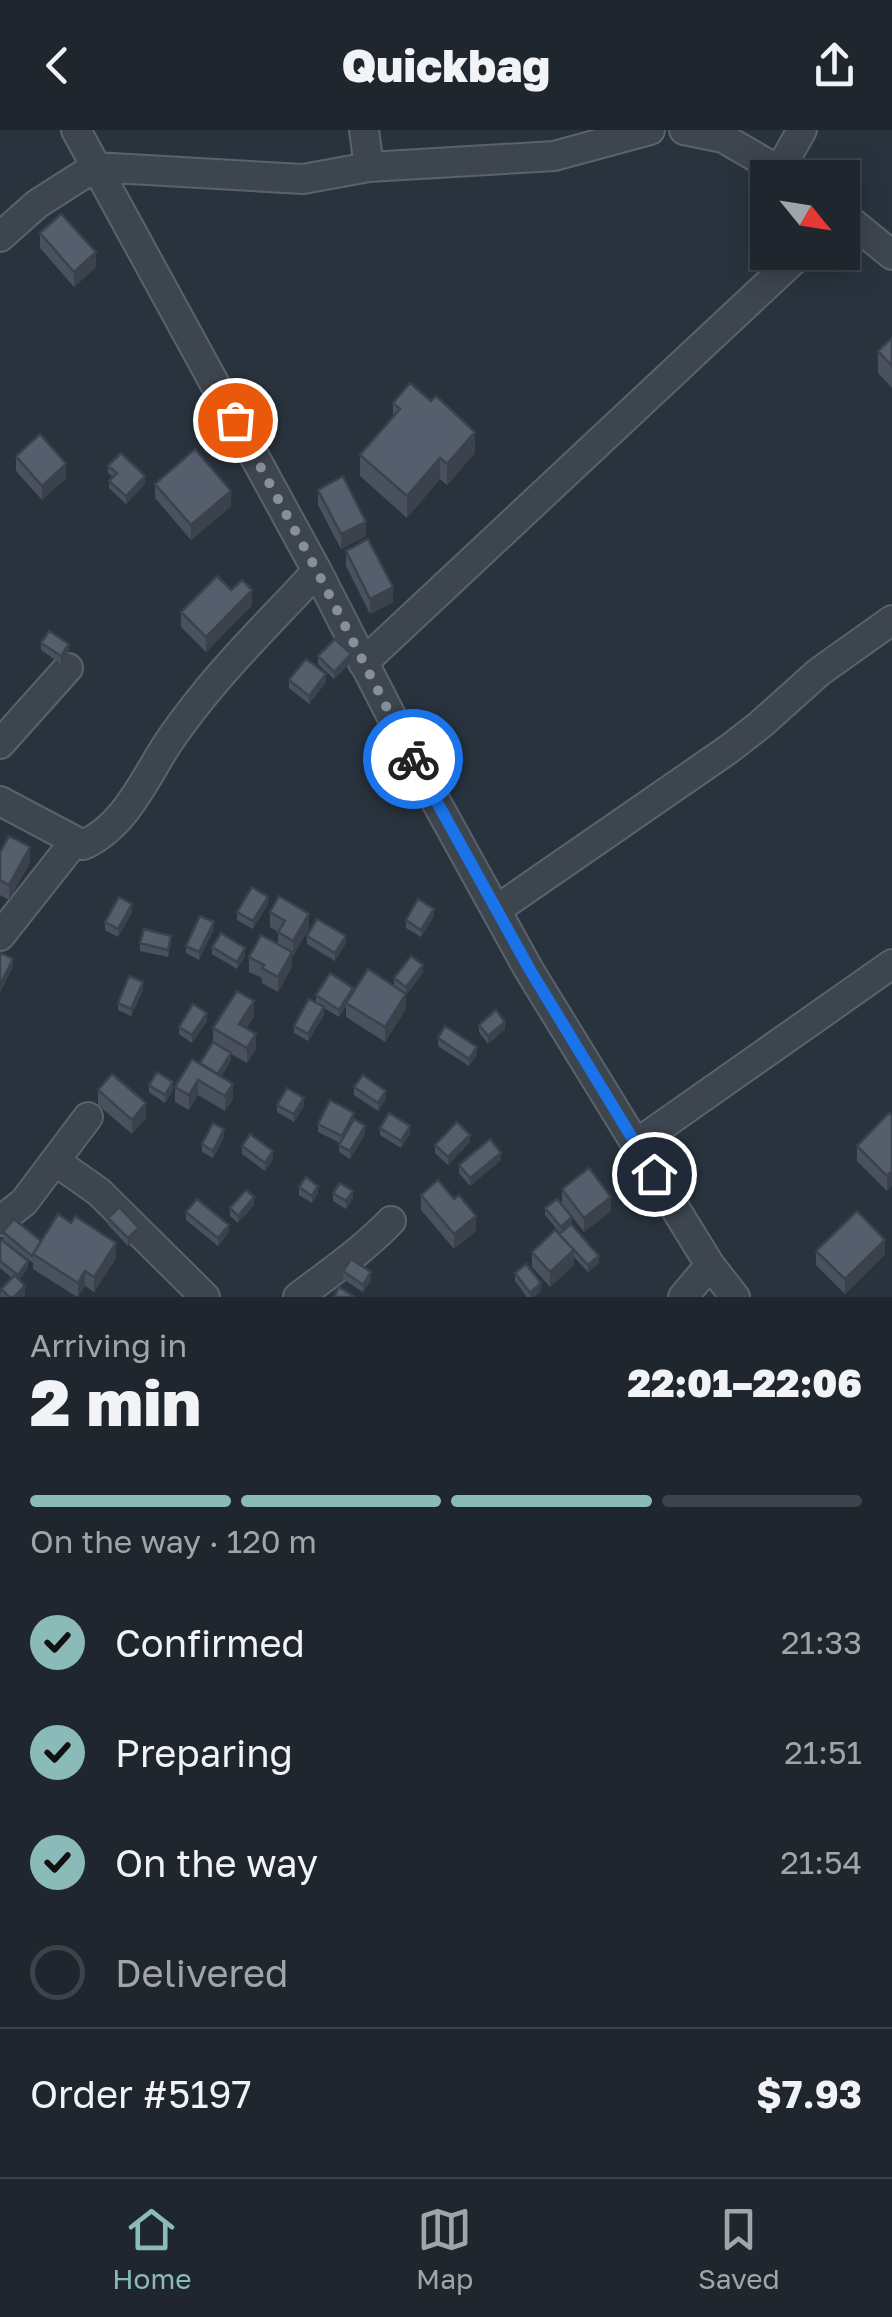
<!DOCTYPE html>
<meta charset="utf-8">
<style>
:root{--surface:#1f262e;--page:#272e36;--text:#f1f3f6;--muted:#a1a5aa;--line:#3c434a;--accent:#8bbbb9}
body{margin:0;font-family:"Golos Text",sans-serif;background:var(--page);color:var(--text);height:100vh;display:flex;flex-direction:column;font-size:38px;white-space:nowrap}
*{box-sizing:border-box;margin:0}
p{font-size:32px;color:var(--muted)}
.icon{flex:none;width:55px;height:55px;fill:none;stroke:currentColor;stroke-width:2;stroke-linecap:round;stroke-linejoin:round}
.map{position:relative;height:1167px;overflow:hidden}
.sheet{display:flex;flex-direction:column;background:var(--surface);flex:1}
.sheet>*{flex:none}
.needle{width:65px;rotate:120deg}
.controls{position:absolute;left:750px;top:30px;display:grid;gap:20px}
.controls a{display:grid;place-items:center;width:110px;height:110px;border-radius:0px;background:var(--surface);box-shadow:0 5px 25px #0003,0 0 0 2px var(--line);font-size:50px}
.pin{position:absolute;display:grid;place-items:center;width:85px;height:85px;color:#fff;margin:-42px;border:5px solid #fff;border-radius:50%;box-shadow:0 2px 10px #0007}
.courier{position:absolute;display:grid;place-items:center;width:100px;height:100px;margin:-50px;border:8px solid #1a73e8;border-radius:50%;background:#fff;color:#222;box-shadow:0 2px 12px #0007}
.head em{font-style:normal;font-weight:800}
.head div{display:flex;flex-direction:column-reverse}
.head{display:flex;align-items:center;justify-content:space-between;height:170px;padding:0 30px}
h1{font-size:65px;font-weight:800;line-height:75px}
.bar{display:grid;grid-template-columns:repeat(4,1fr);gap:15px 10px;align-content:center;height:120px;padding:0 30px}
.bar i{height:12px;border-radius:8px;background:var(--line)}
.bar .current{background:var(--accent)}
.bar p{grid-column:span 4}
.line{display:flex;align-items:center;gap:25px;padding:0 30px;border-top:2px solid var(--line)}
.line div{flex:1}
ol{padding:0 30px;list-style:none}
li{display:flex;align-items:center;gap:30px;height:110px}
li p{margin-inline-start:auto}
li .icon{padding:10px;border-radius:50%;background:var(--accent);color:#111;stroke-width:4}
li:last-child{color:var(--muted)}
li i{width:55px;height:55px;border:5px solid var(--line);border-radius:50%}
header{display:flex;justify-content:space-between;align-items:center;height:130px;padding:0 30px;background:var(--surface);font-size:45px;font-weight:800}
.dock{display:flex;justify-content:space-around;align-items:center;height:140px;border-top:2px solid var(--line);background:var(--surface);font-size:28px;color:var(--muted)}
.dock a{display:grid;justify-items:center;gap:5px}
.dock .current{color:var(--accent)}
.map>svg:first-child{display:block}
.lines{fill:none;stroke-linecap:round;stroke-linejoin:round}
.street-casing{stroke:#5a626c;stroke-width:32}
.street{stroke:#3d454f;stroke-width:28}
.wall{fill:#48515d}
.shaded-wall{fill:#3b424c}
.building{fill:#545e6c;stroke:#3b424c;stroke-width:2.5}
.done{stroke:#878f98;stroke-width:10;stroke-dasharray:0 18}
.route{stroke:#1a73e8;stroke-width:12}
</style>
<header><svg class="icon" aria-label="back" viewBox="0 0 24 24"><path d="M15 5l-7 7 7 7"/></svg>Quickbag<svg class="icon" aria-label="share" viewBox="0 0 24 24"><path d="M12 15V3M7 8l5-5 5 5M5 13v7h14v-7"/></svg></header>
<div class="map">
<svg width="892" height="1167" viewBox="0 0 892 1167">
<rect width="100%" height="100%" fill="#29333e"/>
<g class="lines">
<defs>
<path id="street" d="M76,0L317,441L423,648L529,840L710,1135L735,1167
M364,0L369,37
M684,0L723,8L792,48
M780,39L802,0
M842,84L892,125
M0,107L37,74L95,37L303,49L369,37L554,26L650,0
M363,533L802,122
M0,614L68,538
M0,671L83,715C124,697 143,652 166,616C177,599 190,582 203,566C238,522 279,483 317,441
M496,780L729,619L761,594L819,542L892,490
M0,806L75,711
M636,1014L892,834
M55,1031L99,1062L205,1167
M0,1091L24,1072L88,987
M298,1167C330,1143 363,1120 391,1091
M683,1167L710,1135"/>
</defs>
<use href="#street" class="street-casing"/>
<use href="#street" class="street"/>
</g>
<path class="wall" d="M40,103L96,137L74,157L40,118Z
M892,208V258L878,243V221Z
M393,273L475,323L447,355L440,349L407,388L360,346V325L393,287Z
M16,326L66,348L42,370L16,341Z
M108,336L145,354L126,374L109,358V351L113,347L108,343Z
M155,354L231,376L191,410L155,368Z
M318,360L366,406L341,419L318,375Z
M346,421L393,472L370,484L346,436Z
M231,460L252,475L206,522L181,497V482Z
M41,513L69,522L61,534L41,520Z
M318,526L351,532L334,549L318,534Z
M289,550L326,552L309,574L289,558Z
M0,723L30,732L9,770L0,765Z
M268,774L253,799L237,790V782Z
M132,782L118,807L105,800V792Z
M270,782L309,798L293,826L292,825V837L278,862L262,853V848L249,842V827L278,814V802L270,797Z
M434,786L421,807L406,798V790Z
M214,799L199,830L186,823V816Z
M307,806L346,813L335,831L307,814Z
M140,813H171L168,827L140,821Z
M212,817L245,826L237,839L212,824Z
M423,842L406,865V879L385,912L346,887V876L339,887L324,878V885L308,911L294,903V896L316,873V865L353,862L394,856V848Z
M143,860L131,886L118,880V873Z
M254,886L246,898L256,919L247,933L231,924V930L221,947L233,969L225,981L198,965L189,980L175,972V957L200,934L213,912V898Z
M207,891L192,913L179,904V897Z
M479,895L505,899L488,914L479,902Z
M438,908L477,924L469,936L438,916Z
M149,955L173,960L165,973L149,962Z
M354,957L386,969L378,981L354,965Z
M98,960L146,988L132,1004L98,975Z
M277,975L304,976L294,992L277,982Z
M892,986L887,1061L857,1031V1016Z
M318,994L365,1004L350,1029L339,1022L340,1013L318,1002Z
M380,998L410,1004L401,1018L380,1005Z
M224,1007L213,1028L202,1022V1014Z
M470,1012L448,1035L435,1023V1015Z
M242,1016L273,1029L265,1041L242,1024Z
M501,1030L470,1056L459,1043V1035Z
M299,1057L318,1063L312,1073L299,1065Z
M562,1059L611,1081L584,1102L562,1074Z
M333,1063L353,1068L346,1079L333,1071Z
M421,1065L476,1101L454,1119L421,1080Z
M254,1075L238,1093L230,1086V1078Z
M545,1078L572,1095L599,1133L588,1142L574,1127V1135L550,1157L532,1137V1122L560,1103L545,1085Z
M186,1082L229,1102L218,1116L186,1090Z
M108,1088L139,1105L128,1116L108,1095Z
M3,1102L41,1111L116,1128L94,1162L85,1156L77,1167L33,1139V1133L3,1110Z
M0,1112L28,1138L19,1150L25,1164L22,1167H0L1,1159L12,1148L0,1138Z
M816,1121L885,1124L845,1164L816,1135Z
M343,1141L371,1150L363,1162L343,1149Z
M515,1143L541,1161L534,1167H527L515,1151Z"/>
<path class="shaded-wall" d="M96,122V137L74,157V142Z
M475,302V323L447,355V334Z
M440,328V349L407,388V366Z
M66,334V348L42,370V356Z
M145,346V354L126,374V366Z
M231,361V376L191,410V395Z
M366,392V406L341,419V404Z
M393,457V472L370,484V469Z
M252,460V475L206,522V507Z
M69,514V522L61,534V526Z
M351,524V532L334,549V542Z
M326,544V552L309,574V566Z
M30,717V732L9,770V755Z
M268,767V774L253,799V791Z
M132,774V782L118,807V799Z
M434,779V786L421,807V800Z
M309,784V798L293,826V811Z
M214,792V799L199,830V822Z
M346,806V813L335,831V823Z
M245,818V826L237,839V832Z
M292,822V837L278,862V847Z
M13,829V837L0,863V855Z
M423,835V842L406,865V857Z
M143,852V860L131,886V879Z
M353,858V865L346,873V876L339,887V880Z
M406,864V879L385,912V897Z
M254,871V886L239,909V894Z
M324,877V885L308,911V904Z
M207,883V891L192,913V905Z
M505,892V899L488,914V906Z
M256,904V919L247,933V918Z
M477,917V924L469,936V929Z
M231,923V930L218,951V944Z
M198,950V965L189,980V965Z
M173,952V960L165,973V965Z
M233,954V969L225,981V966Z
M386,961V969L378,981V973Z
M304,968V976L294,992V984Z
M146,973V988L132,1004V990Z
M365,996V1004L350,1029V1021Z
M410,996V1004L401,1018V1011Z
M224,999V1007L213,1028V1021Z
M470,1005V1012L448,1035V1027Z
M273,1021V1029L265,1041V1033Z
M501,1023V1030L470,1056V1048Z
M892,1041V1056L887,1061V1046Z
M318,1056V1063L312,1073V1066Z
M353,1061V1068L346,1079V1071Z
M254,1067V1075L238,1093V1086Z
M611,1067V1081L584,1102V1088Z
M476,1086V1101L454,1119V1104Z
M572,1087V1095L561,1105V1097Z
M229,1095V1102L218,1116V1108Z
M139,1098V1105L128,1116V1108Z
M885,1110V1124L845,1164V1149Z
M116,1113V1128L94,1162V1147Z
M574,1120V1135L550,1157V1142Z
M599,1126V1133L588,1142V1135Z
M28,1131V1138L18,1152V1145Z
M85,1141V1156L78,1167V1153Z
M371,1142V1150L363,1162V1155Z
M541,1153V1161L534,1167H530V1163Z
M25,1156V1164L22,1167H14Z"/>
<path class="building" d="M61,84L96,122L74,142L40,103Z
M892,208V236L878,221Z
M410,253L431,271L436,266L475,302L447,334L440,328L407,366L360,325L400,279L393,273Z
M40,304L66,334L42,356L16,326Z
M195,319L231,361L191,395L155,354Z
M121,323L145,346L126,366L109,351L117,343L108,336Z
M343,346L366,392L341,404L318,360Z
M368,409L393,457L370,469L346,421Z
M217,446L231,460L242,450L252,460L206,507L181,482Z
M49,501L69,514L61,526L41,513Z
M335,509L351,524L334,542L318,526Z
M306,529L326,544L309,566L289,550Z
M9,706L30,717L9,755L0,750V723Z
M252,757L268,767L253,791L237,782Z
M279,766L309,784L293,811L278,802L285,791L270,782Z
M119,767L132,774L118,799L105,792Z
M418,769L434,779L421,800L406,790Z
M200,786L214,792L199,822L186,816Z
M317,789L346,806L335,823L307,806Z
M144,799L171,806L168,820L140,813Z
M221,803L245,818L237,832L212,817Z
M261,805L292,822L278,847L262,838L264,835L249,827Z
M1,823L13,829L0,855V826Z
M411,826L423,835L406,857L394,848Z
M368,839L406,864L385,897L346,873Z
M330,843L353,858L339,880L316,865Z
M129,846L143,852L131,879L118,873Z
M237,861L254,871L239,894L256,904L247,918L213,898Z
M309,869L324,877L308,904L294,896Z
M193,874L207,883L192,905L179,897Z
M496,880L505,892L488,906L479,895Z
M445,896L477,917L469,929L438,908Z
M213,912L231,923L218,944L200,933Z
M192,929L233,954L225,966L198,950L189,965L175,957Z
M157,942L173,952L165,965L149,955Z
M112,944L146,973L132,990L98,960Z
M363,945L386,961L378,973L354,957Z
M287,958L304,968L294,984L277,975Z
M330,970L354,983L342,1006L318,994Z
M389,983L410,996L401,1011L380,998Z
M889,983L892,986V1041L887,1046L857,1016Z
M354,989L365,996L350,1021L339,1015Z
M457,992L470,1005L448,1027L435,1015Z
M213,993L224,999L213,1021L202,1014Z
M250,1004L273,1021L265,1033L242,1016Z
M490,1009L501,1023L470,1048L459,1035Z
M589,1038L611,1067L584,1088L562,1059Z
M306,1047L318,1056L312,1066L299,1057Z
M438,1050L454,1069L459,1065L476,1086L454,1104L421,1065Z
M340,1053L353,1061L346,1071L333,1063Z
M246,1060L254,1067L238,1086L230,1078Z
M197,1069L229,1095L218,1108L186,1082Z
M557,1069L572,1087L561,1097L545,1078Z
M119,1077L139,1098L128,1108L108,1088Z
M857,1081L885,1110L845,1149L816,1121Z
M58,1084L71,1093L75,1086L116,1113L94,1147L85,1141L78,1153L33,1124Z
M14,1089L41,1111L32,1126L3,1102Z
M571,1094L599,1126L588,1135L559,1104Z
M555,1100L574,1120L550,1142L532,1122Z
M2,1110L28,1131L18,1145L0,1131V1112Z
M351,1129L371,1142L363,1155L343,1141Z
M526,1134L541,1153L530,1163L515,1143Z
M15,1145L25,1156L14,1167H9L1,1159Z
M339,1157L353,1166L352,1167H334Z"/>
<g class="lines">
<path class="done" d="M235,290L317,441L413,629"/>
<path class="route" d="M413,629L530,840L654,1044"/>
</g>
</svg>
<div class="controls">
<a><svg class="needle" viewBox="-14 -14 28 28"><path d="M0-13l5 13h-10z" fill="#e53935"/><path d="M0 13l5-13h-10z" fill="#a1a5aa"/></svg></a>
</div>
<div class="pin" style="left:235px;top:290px;background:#ea580c"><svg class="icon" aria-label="bag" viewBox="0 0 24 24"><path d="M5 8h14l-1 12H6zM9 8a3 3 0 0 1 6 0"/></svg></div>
<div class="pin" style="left:654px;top:1044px;background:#1f2937"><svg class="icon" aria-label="home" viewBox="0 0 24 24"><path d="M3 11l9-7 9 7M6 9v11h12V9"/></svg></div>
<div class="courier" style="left:413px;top:629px"><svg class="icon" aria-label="bike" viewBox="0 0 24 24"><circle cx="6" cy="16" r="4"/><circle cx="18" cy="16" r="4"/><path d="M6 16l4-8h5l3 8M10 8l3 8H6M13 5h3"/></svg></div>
</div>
<section class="sheet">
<div class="head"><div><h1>2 min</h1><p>Arriving in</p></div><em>22:01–22:06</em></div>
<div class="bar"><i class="current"></i><i class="current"></i><i class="current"></i><i></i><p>On the way · 120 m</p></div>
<ol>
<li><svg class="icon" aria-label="check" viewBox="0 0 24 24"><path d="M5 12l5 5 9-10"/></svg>Confirmed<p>21:33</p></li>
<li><svg class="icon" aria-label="check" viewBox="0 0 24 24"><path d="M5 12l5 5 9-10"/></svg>Preparing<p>21:51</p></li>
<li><svg class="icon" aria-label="check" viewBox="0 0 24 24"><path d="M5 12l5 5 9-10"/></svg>On the way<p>21:54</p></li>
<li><i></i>Delivered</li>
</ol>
<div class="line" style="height:130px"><div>Order #5197</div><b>$7.93</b></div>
</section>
<nav class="dock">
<a class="current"><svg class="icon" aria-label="home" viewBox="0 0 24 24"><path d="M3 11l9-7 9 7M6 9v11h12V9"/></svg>Home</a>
<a><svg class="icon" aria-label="map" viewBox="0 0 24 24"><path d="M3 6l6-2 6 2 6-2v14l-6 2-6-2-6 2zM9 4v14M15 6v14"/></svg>Map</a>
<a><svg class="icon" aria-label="saved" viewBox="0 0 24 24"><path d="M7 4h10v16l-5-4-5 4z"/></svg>Saved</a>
</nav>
